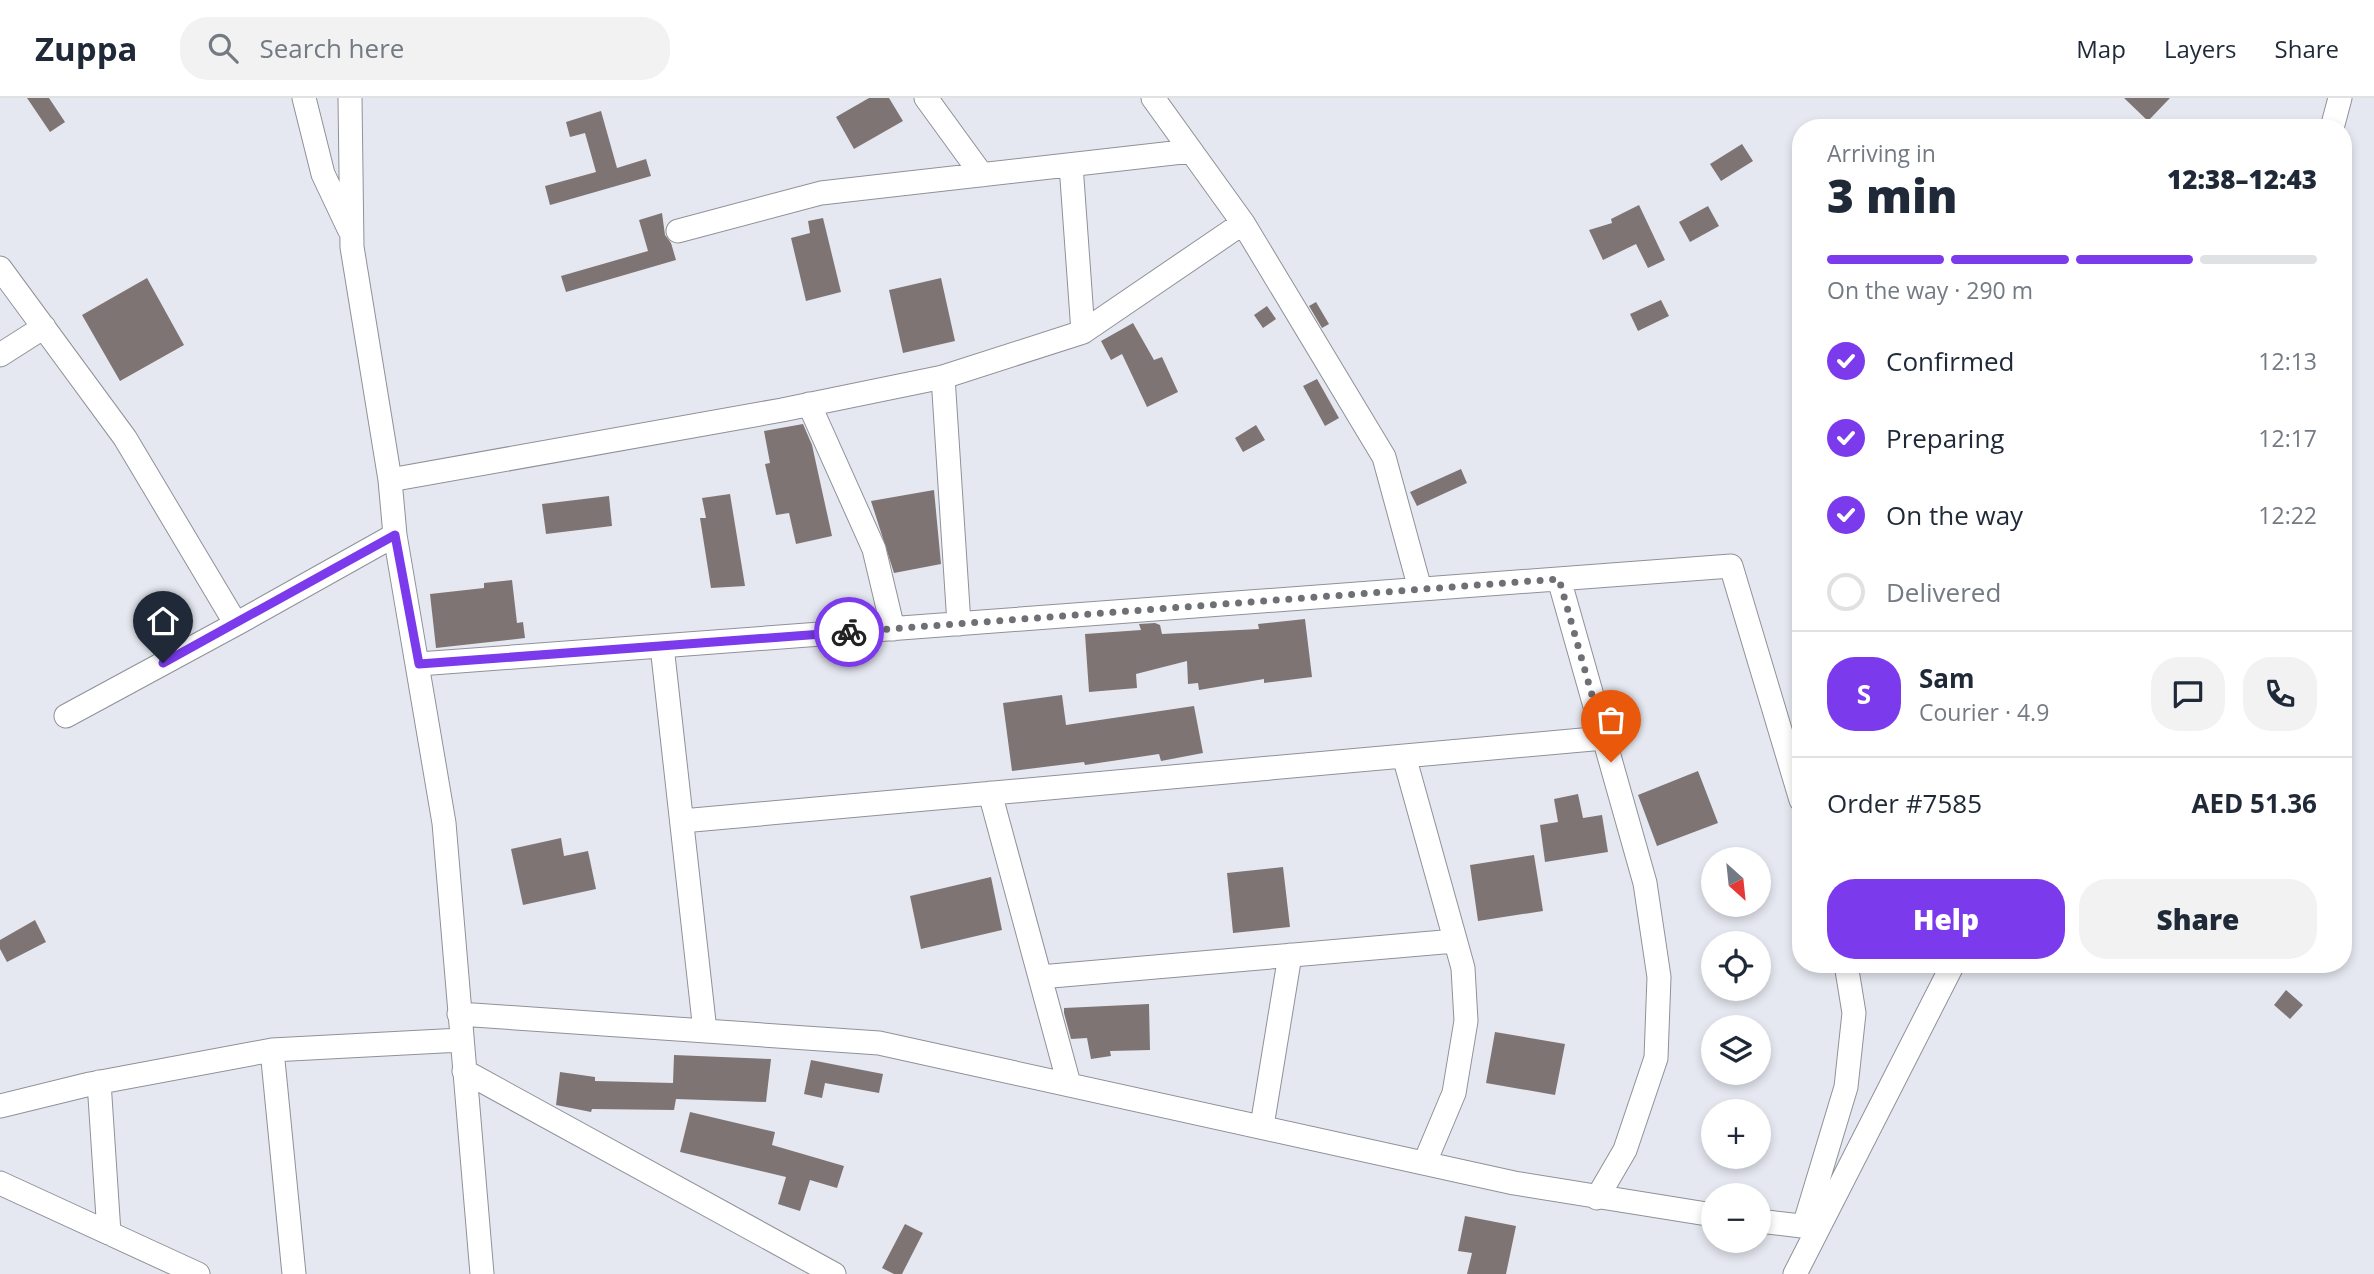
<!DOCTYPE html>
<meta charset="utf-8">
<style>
:root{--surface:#fff;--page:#f2f2f3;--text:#1f2937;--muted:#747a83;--line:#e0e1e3;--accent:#7c3aed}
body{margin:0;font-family:"Open Sans",sans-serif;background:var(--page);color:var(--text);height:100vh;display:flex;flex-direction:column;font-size:26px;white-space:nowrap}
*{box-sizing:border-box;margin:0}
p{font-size:23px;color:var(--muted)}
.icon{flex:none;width:38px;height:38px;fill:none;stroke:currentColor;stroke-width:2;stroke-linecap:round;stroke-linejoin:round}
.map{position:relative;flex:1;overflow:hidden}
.panel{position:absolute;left:1792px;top:21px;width:560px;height:854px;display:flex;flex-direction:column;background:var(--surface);border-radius:28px;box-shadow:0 4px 10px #0003}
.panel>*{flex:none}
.needle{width:46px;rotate:153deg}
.controls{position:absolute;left:1701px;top:749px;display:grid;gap:14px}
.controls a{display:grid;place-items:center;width:70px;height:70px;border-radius:50%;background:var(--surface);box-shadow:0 4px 10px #0003;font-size:35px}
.pin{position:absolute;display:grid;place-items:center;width:60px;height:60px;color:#fff;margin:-72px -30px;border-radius:50% 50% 50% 0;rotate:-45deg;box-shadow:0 0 7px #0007}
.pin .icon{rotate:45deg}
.courier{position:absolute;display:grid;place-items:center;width:70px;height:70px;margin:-35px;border:5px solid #7c3aed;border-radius:50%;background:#fff;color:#222;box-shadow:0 2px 9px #0007}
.headline em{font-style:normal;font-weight:800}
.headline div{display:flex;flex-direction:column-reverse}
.headline{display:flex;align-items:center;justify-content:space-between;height:119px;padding:0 35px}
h1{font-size:46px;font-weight:800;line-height:52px}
.bar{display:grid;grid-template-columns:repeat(4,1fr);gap:10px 7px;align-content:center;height:84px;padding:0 35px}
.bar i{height:9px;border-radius:5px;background:var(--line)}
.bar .current{background:var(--accent)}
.bar p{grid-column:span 4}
.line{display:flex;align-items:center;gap:18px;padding:0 35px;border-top:2px solid var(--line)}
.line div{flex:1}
.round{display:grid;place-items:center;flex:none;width:74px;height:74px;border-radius:28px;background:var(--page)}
ol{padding:0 35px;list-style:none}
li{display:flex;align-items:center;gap:21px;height:77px}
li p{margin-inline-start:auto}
li .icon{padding:7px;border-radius:50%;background:var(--accent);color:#fff;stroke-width:4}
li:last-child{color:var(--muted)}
li i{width:38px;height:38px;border:4px solid var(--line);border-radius:50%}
.button{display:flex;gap:14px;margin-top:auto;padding:14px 35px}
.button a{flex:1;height:80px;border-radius:28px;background:var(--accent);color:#fff;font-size:28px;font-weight:800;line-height:80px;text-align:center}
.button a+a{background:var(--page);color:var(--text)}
header{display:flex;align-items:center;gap:42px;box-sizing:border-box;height:98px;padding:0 35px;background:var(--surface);border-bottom:2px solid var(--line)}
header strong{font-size:33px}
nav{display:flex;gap:38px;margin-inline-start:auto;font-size:24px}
.search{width:490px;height:63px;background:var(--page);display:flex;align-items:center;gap:18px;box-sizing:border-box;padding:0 24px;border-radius:28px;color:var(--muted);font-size:26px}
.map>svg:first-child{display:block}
.building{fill:#7e7473}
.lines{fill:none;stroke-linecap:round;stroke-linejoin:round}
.minor-casing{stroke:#8f9199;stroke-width:25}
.minor{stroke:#fff;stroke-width:23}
.done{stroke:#6e7075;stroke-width:7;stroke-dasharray:0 12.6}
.route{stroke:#7c3aed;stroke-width:9}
</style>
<header>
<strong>Zuppa</strong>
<div class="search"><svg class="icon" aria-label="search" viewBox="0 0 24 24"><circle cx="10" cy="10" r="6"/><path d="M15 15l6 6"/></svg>Search here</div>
<nav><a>Map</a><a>Layers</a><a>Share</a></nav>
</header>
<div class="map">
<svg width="2374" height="1176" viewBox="0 0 2374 1176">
<rect width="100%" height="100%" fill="#e6e8f1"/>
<path class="building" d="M27,0H49L65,24L50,34Z
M869,0H889L903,23L854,51L836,19Z
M2124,0H2170L2148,23Z
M601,13L617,70L646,61L651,78L550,107L545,88L596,74L585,35L570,39L566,24Z
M1742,46L1753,63L1721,83L1710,66Z
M1639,107L1665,162L1648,170L1636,146L1603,162L1589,132L1612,125L1611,121Z
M1708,108L1719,128L1690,144L1679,124Z
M662,115L665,137L671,145L676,162L566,194L561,178L648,153L639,122Z
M823,120L841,194L806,203L791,140L810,135L808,123Z
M147,180L184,247L120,283L82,217Z
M941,180L955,243L903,255L889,192Z
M1661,202L1669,218L1638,233L1630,216Z
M1316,204L1329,226L1322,230L1309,208Z
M1267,208L1276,221L1263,230L1254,217Z
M1133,225L1154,262L1162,259L1178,294L1147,309L1122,256L1111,262L1101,243Z
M1317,281L1339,320L1325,328L1303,288Z
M803,326L812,347L832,438L796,446L789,415L776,417L765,366L770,365L764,333Z
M1256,327L1265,342L1243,354L1235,340Z
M1461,371L1467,385L1417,408L1410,394Z
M934,392L941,466L894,475L871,403Z
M730,396L745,488L711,490L700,420H706L702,400Z
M609,398L612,428L546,436L542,406Z
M512,482L517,525L523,524L525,540L436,550L430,496L484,490V485Z
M1305,521L1312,579L1264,585V581L1199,592L1198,585L1188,586L1187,563L1136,576L1137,590L1089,594L1085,536L1141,532L1139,526L1155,525L1160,527L1162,536L1259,531L1258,526Z
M1062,597L1066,627L1194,608L1203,655L1161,663L1159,656L1085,667L1084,664L1012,673L1003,605Z
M1698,673L1718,725L1657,748L1638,697Z
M1578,696L1583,720L1602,717L1608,754L1545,764L1540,727L1558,724L1554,701Z
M561,740L564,758L588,753L596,791L523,807L511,751Z
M1534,757L1543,813L1478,823L1470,767Z
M1283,769L1290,829L1233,835L1227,775Z
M991,779L1002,832L921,851L910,798Z
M35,822L46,844L7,864L0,851V842Z
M2286,892L2303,907L2290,921L2274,907Z
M1149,906L1150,952L1110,953L1111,958L1091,961L1087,940L1071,941L1064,915V910Z
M1495,934L1565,946L1555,997L1486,985Z
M674,957L771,961L766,1004L676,1001L674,1012L592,1011L591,1014L556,1007L560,974L595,979V983L673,985Z
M811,962L883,976L879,995L825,985L822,1000L804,996Z
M690,1014L775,1034L772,1047L844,1068L837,1090L810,1082L800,1113L778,1106L786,1079L680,1054Z
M1465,1118L1516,1128L1506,1176H1467L1472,1155L1458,1153Z
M905,1126L923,1135L902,1176H894L882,1170Z"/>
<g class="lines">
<defs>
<path id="minor" d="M304,0L323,76L349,131
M350,0L352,149L390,382L395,437L444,725L482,1176
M926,0L982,77
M1153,0L1243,125
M2332,30L2340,0
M1071,67L1083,234
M678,133L821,95L1191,53
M0,170L125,340L236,526L395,437
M0,257L44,229
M809,306L874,451L893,531
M390,382L782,312L943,279
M1559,481L1645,785L1659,879L1656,960L1625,1052L1597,1100
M959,526L943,279L1083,234L1243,125L1384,359L1420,491
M662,548L705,933
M419,566L1731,468L1801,702
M66,618L236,526
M1404,658L1463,870L1466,923L1454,995L1425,1064
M990,695L1069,986
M682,723L1604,640
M1040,879L1455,843
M459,916L879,945L1514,1085L1713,1117
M272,952L294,1176
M464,973L834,1176
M99,984L109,1135
M0,1008L90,986L272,952L461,942
M1262,1028L1290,857
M0,1085L198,1176
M1759,1123L1818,1130
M1804,1128L1846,989L1854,915L1846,866
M1795,1176L1953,866"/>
</defs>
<use href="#minor" class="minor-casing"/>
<use href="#minor" class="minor"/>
</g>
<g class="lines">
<path class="done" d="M849,534L1559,481L1611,664"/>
<path class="route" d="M163,565L395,437L419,566L849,534"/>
</g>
</svg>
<div class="controls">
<a><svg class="needle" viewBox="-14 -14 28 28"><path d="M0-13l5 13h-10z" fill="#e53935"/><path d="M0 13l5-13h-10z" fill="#747a83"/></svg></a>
<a><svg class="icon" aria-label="locate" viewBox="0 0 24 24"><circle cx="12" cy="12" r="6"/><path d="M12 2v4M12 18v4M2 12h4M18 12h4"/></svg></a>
<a><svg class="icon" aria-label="layers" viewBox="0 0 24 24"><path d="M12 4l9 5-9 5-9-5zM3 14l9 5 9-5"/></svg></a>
<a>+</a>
<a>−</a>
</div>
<div class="pin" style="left:1611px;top:664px;background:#ea580c"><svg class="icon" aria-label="bag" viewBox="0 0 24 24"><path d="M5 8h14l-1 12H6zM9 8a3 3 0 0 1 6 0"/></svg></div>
<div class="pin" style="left:163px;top:565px;background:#1f2937"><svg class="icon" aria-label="home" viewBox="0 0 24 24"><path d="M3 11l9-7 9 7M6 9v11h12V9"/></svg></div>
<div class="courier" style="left:849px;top:534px"><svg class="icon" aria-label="bike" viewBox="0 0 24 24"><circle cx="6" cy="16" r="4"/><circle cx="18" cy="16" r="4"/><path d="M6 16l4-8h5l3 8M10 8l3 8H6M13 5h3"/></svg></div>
<section class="panel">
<div class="headline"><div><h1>3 min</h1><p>Arriving in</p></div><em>12:38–12:43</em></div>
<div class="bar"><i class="current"></i><i class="current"></i><i class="current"></i><i></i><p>On the way · 290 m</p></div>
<ol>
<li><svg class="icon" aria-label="check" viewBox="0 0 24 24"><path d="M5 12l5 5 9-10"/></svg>Confirmed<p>12:13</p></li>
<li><svg class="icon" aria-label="check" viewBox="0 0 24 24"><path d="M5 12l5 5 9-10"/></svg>Preparing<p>12:17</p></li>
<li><svg class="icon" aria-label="check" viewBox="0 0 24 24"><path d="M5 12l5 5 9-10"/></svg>On the way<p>12:22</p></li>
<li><i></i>Delivered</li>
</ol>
<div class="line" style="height:126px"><b class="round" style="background:var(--accent);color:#fff">S</b><div><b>Sam</b><p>Courier · 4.9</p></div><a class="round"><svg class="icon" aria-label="chat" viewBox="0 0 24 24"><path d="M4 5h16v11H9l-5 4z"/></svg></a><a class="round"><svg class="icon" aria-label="phone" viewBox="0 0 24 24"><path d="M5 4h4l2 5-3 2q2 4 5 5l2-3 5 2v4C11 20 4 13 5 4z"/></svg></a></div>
<div class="line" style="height:91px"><div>Order #7585</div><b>AED 51.36</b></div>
<div class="button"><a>Help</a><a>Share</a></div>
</section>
</div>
